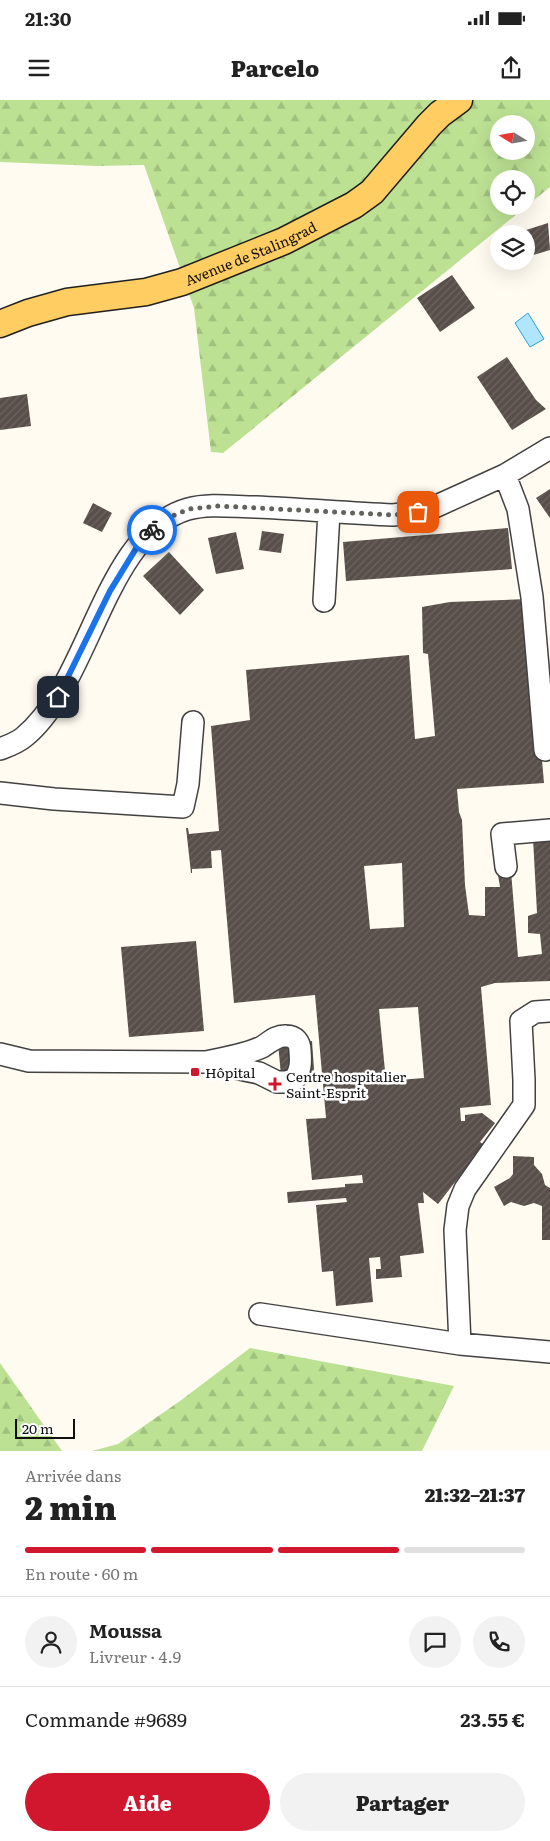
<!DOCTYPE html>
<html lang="fr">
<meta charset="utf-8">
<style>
:root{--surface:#fff;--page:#f2f2f2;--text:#222;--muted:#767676;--line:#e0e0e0;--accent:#d0172d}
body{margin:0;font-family:Literata,serif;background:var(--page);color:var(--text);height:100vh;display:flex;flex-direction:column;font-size:19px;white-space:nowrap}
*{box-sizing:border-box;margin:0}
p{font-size:16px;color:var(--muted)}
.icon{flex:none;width:28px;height:28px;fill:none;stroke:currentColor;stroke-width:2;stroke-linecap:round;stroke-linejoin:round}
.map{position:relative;height:1351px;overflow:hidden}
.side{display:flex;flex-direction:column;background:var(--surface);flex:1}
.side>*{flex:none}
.needle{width:32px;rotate:281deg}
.buttons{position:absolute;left:490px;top:15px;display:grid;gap:10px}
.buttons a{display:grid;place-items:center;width:45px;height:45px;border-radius:50%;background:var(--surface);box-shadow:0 5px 20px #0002;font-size:25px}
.scale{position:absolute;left:15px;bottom:12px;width:60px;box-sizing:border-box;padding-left:5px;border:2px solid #0f0f0f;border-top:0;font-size:14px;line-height:18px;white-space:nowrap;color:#0f0f0f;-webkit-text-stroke:4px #fff;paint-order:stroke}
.pin{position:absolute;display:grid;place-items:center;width:42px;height:42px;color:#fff;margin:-21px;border-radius:10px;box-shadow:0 2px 8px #0006}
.courier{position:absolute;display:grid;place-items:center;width:50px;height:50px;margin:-25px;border:4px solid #1a73e8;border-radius:50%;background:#fff;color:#222;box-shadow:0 1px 6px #0007}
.head em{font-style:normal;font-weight:800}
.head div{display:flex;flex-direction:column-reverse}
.head{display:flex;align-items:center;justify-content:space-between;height:85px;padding:0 25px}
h1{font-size:32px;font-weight:800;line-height:38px}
.bar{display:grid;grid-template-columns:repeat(4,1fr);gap:8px 5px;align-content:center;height:60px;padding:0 25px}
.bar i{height:6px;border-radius:4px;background:var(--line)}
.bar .active{background:var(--accent)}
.bar p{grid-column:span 4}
.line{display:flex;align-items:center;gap:12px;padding:0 25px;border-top:1px solid var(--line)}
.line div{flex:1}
.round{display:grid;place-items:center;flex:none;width:52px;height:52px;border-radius:26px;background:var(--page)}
.cta{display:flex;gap:10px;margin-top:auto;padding:10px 25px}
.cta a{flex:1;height:58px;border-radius:30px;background:var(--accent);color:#fff;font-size:20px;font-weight:800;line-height:58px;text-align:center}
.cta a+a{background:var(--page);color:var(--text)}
.status{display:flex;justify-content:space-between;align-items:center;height:35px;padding:0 25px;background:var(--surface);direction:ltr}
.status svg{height:14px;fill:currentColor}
header{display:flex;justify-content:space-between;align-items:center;height:65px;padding:0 25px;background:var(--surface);font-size:22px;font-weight:800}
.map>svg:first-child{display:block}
.forest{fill:url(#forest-firs);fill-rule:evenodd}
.water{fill:#afe5fd;stroke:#2ea3dc}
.building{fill:url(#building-hatch);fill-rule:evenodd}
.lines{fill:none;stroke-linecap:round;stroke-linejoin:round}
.minor-casing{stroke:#424242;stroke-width:24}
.major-casing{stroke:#202020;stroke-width:29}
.minor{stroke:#fff;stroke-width:21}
.major{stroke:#ffcd61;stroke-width:26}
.done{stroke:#63625e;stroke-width:5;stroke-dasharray:0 9}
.route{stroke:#1a73e8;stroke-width:6}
.poi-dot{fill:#d0172d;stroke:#fff;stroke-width:2}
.labels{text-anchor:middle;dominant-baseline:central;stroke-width:5;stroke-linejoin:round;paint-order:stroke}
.street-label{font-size:14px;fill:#0f0f0f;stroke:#fff}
.poi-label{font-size:14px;fill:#0f0f0f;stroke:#fff;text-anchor:start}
</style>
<div class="status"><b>21:30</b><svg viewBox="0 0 49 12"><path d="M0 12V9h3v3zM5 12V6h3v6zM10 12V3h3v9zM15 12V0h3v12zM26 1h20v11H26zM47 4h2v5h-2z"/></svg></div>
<header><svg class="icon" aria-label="menu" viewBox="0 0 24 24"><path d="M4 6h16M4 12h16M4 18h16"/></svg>Parcelo<svg class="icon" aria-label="share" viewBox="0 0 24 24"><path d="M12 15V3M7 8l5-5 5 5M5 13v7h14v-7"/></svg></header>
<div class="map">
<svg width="550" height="1351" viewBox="0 0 550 1351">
<defs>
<pattern id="forest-firs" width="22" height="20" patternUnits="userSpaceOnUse" patternTransform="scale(1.25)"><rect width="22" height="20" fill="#bce193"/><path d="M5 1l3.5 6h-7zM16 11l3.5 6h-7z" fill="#a0c07e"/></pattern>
<pattern id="building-hatch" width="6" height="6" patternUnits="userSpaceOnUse" patternTransform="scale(1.25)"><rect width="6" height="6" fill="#594f4a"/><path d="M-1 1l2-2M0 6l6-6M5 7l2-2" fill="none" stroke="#6c6460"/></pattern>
</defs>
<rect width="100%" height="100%" fill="#fffbf1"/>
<path class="forest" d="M0,0H550V87L223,353L211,352L194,208L144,65L96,66L0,62ZM499,24H526V51H499ZM499,79H526V106H499Z
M250,1248L454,1286L422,1351H92L118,1344L180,1301Z
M0,1263L62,1351H0Z"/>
<path class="water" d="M528,213L544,239L530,247L515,223Z"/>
<path class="building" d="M548,123L550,150L530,156L526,143V134H524L523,131Z
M452,175L475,208L440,232L417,198Z
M507,257L536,300L546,309L512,330L477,277Z
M27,294L31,326L0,330V298Z
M550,389V418L536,398Z
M93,403L112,413L102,432L83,423Z
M508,428L512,469L346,481L343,442Z
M262,431L284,434L281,453L259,450Z
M236,432L244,469L216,474L208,438Z
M169,452L204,490L180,515L143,476Z
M528,499L544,683L457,689L459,712L462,720L465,785L469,815L485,816V787H500L498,775L511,771L518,857L542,854L540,834L528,833V816L537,813L533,738L550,737V881L495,883L481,887L491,1005L460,1008L461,1021H465V1015L482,1013L495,1023L480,1042L484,1045L438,1104L423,1092L424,1103H418L424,1153L400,1156L402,1177L376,1179V1169H381L380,1157L369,1158L373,1202L336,1206L333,1171L322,1172L316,1105L347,1102L346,1098L288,1103L287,1092L345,1087V1084L363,1083L362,1075L312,1080L306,1019L326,1018L315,895L234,903L221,750L211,751L212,768L192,769V773H191L186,728H188L189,734L219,731L211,626L250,620L246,570L409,555L415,639L435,636L428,554L423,553L422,507L450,502ZM402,763L404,827L370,829L364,766ZM418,907L424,978L386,981L379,909Z
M196,841L204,931L129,937L121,847Z
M312,941L315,983L282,986L278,943Z
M513,1056L534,1057V1065L542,1074L545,1085L550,1088V1140H542V1106L534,1103L524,1106L511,1102L504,1106L494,1087L510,1078L513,1074Z"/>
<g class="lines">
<defs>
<path id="minor" d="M505,375L518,409L532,497L545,650
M324,501L329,412
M0,649C8,646 17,643 24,637C90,584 104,433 188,409C210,403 235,407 256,407C302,409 347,413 393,415L418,412L430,409L505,375L550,348
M0,693L54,699L183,707L188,684L193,622
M506,767L502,734L550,730
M0,954L29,961L206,962L259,973L277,982H286L294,980C301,971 301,962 300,951C300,942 295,936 286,936C277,935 270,942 262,947C245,955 224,958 206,962
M260,1214L460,1244L550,1252
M460,1244L455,1130L458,1106L465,1089L524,1005V980L521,921L535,912L549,911"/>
<g id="major">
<path id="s1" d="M0,224L28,213L67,202L146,192L182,182L284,141L354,105L372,92L429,25L440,14L459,0"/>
</g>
</defs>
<use href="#minor" class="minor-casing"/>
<use href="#major" class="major-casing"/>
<use href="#minor" class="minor"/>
<use href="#major" class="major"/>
</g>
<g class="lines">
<path class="done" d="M152,430L163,420L189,409L219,406L393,415L418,412"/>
<path class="route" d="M58,597L110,491L140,442L152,430"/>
</g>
<g class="poi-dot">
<rect x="190" y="967" width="10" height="10" rx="2.5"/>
<path d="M272.5 976.5h5v5h5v5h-5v5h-5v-5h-5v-5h5z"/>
</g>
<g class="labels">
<g class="street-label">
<text stroke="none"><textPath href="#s1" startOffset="262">Avenue de Stalingrad</textPath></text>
</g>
<g class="poi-label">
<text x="205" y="972">Hôpital</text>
<text x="286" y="976">Centre hospitalier<tspan x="286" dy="16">Saint-Esprit</tspan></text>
</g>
</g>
</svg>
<div class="buttons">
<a><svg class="needle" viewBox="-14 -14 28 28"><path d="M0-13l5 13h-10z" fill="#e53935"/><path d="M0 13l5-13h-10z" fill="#767676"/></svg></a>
<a><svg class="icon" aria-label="locate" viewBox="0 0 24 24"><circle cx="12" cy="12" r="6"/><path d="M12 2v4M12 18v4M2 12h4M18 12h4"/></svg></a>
<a><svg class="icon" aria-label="layers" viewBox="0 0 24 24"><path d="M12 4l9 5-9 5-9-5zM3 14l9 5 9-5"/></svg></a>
</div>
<div class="scale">20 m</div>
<div class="pin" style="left:418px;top:412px;background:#ea580c"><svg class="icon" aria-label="bag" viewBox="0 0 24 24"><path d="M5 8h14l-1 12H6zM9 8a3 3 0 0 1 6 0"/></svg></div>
<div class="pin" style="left:58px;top:597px;background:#1f2937"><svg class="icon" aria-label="home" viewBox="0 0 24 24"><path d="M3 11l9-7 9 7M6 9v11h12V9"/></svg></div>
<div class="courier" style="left:152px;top:430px"><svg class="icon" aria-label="bike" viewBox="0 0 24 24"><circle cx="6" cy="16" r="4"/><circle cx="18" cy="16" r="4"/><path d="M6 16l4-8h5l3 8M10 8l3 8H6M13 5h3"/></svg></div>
</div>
<section class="side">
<div class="head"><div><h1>2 min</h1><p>Arrivée dans</p></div><em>21:32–21:37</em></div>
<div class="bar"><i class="active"></i><i class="active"></i><i class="active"></i><i></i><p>En route · 60 m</p></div>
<div class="line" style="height:90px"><a class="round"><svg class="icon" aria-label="person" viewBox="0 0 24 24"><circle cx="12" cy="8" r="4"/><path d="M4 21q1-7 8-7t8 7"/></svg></a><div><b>Moussa</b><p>Livreur · 4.9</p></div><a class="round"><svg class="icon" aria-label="chat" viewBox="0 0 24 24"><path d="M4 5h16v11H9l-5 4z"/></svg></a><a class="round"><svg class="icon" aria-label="phone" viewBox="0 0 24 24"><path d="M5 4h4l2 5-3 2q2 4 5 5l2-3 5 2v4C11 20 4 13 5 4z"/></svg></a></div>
<div class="line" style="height:65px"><div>Commande #9689</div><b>23.55 €</b></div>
<div class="cta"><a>Aide</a><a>Partager</a></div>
</section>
